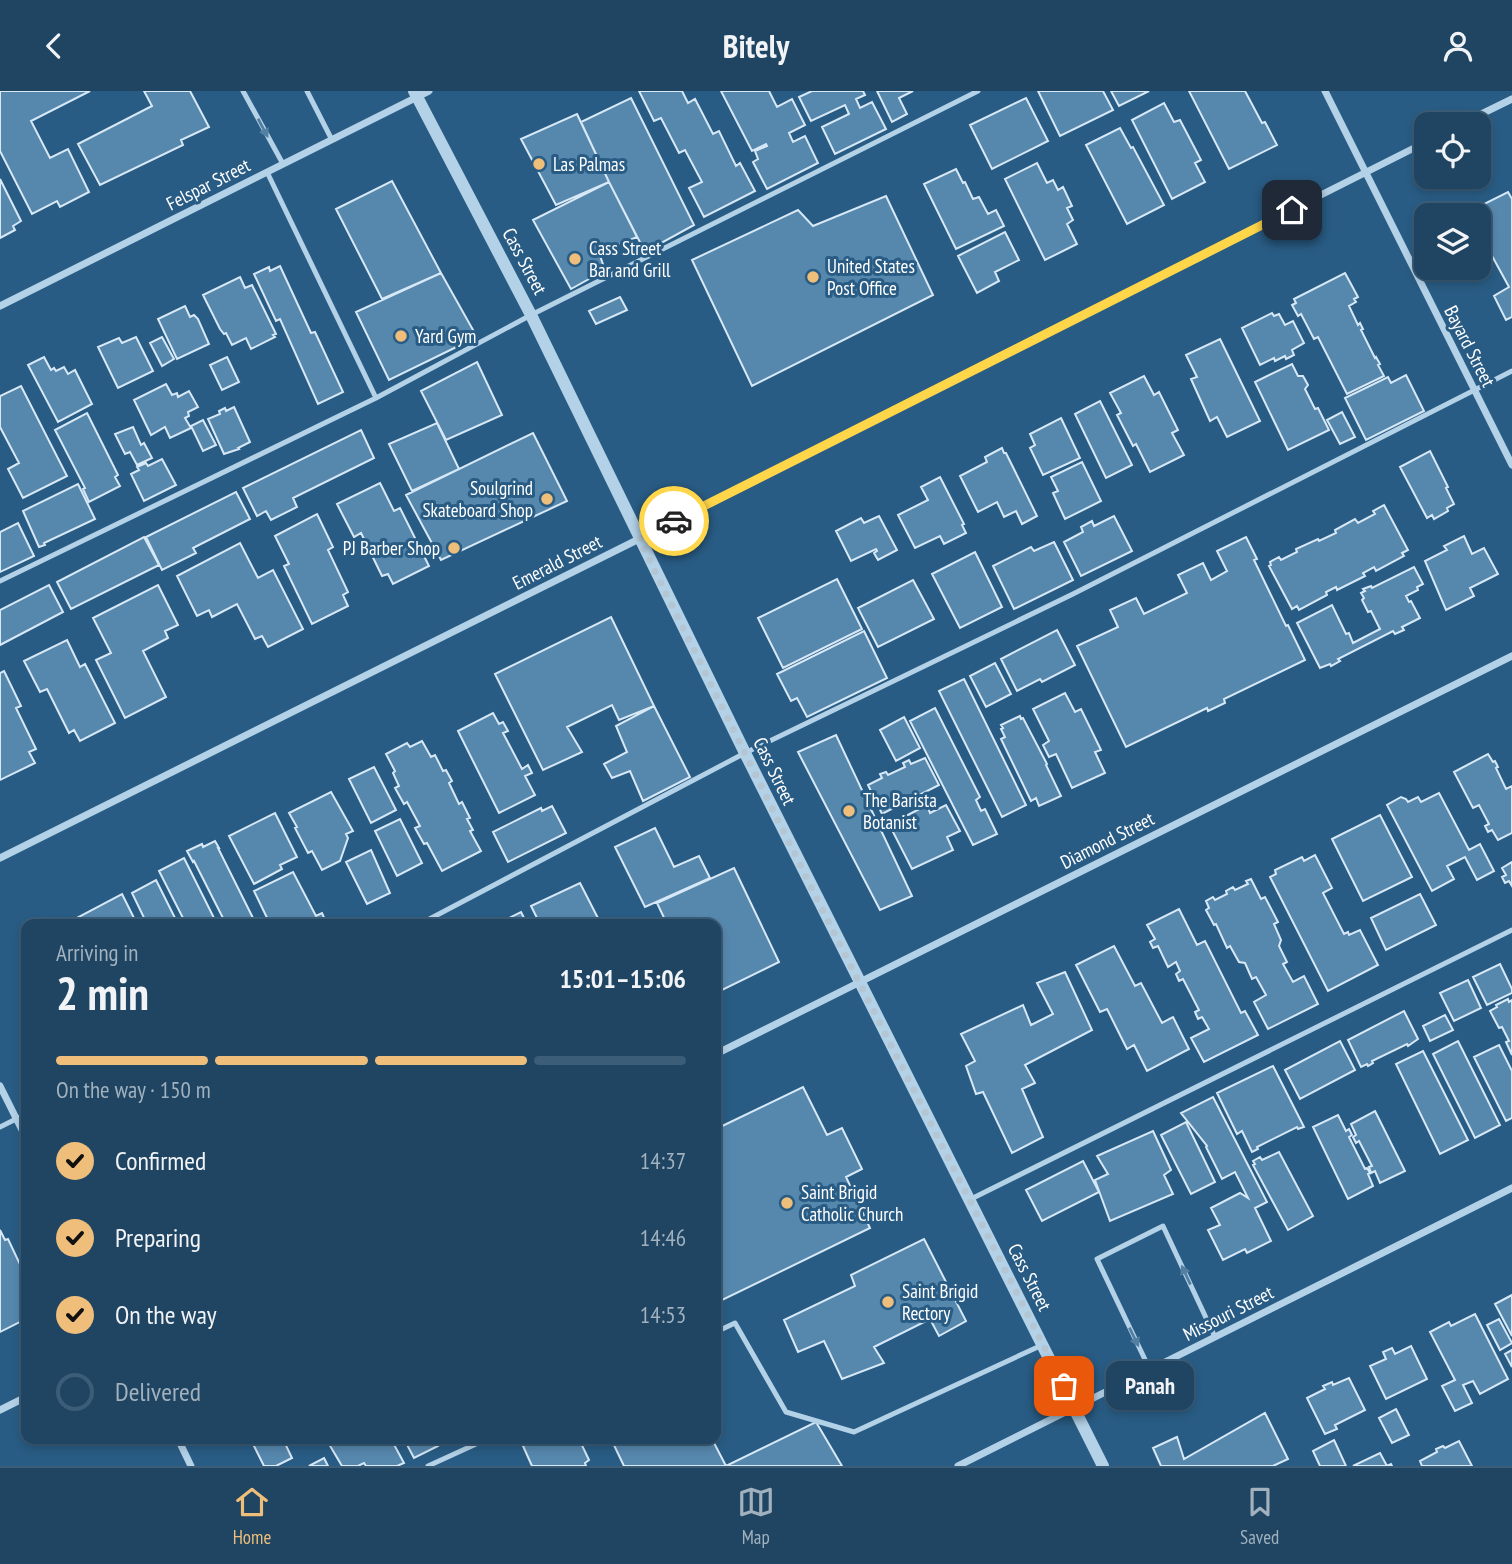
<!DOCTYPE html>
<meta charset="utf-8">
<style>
:root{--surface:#1f4563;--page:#2c4f6c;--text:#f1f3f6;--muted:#a1b1be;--line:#3c5d78;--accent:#eebe7a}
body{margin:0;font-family:"PT Sans Narrow",sans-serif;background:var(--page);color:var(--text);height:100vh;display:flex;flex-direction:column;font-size:26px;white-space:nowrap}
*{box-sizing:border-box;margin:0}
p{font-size:23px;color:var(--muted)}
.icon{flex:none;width:38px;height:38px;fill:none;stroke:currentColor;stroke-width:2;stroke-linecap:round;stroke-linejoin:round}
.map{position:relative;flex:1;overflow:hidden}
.details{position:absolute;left:21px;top:828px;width:700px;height:525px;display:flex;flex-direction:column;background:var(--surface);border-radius:14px;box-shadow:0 4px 10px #0003,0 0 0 2px var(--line)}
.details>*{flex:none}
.fabs{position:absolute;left:1414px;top:21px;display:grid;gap:14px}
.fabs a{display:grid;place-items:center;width:77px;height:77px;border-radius:14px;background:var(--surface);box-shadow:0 4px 10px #0003,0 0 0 2px var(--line);font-size:35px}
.pin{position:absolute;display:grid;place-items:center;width:60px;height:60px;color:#fff;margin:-30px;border-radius:14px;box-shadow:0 4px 10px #0006}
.courier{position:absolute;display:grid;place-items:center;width:70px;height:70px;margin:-35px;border:5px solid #ffd54a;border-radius:50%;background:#fff;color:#222;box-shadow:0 2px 9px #0007}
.bubble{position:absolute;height:49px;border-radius:14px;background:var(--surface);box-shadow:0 4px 10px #0003,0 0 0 2px var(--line);font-size:23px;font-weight:700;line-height:49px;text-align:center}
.summary em{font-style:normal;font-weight:700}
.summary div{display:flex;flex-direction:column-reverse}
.summary{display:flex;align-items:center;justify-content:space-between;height:119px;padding:0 35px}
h1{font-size:46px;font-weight:700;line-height:52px}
.bar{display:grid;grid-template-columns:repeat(4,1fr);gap:10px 7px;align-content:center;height:84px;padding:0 35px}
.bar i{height:9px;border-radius:5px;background:var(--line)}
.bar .selected{background:var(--accent)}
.bar p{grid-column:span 4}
ol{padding:0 35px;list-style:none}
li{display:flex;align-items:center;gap:21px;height:77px}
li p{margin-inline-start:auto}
li .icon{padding:7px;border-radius:50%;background:var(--accent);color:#111;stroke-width:4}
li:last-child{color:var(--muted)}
li i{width:38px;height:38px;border:4px solid var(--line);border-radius:50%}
header{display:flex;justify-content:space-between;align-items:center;height:91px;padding:0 35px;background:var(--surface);font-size:32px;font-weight:700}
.tabs{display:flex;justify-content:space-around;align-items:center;height:98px;border-top:2px solid var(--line);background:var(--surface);font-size:19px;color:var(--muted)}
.tabs a{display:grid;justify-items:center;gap:4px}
.tabs .selected{color:var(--accent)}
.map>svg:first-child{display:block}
.building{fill:#5687ad;stroke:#d7e8f6;stroke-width:2}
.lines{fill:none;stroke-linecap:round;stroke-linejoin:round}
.service{stroke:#b3d1e7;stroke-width:5}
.minor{stroke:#b3d1e7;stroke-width:7}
.tertiary{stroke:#b3d1e7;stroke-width:12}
.oneway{fill:#527fa2}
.done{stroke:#b4c6d4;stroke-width:7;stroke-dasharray:0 12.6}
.route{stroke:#ffd54a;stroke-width:9}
.poi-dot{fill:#eebe7a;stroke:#295c84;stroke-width:2.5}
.labels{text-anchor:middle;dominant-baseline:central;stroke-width:6;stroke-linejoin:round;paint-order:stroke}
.poi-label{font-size:19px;fill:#fff;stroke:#295c84;text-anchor:start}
.street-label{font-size:19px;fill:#fff;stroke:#295c84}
</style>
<header><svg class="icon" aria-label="back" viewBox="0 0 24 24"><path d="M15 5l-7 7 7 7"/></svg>Bitely<svg class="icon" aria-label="person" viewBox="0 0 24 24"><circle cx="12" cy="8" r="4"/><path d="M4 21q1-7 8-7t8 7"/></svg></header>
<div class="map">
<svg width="1512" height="1375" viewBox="0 0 1512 1375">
<rect width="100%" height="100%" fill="#295c84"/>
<path class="building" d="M0,0H90L31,30L50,67L68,58L89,101L60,116L57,110L32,123L0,60Z
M144,0H190L209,36L181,49L183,54L100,94L78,53L152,15Z
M639,0H682L688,12L695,8L713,43L719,40L736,75L740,72L755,100L704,126L689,97L702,91L685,59L679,62L661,27L654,30Z
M721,0H769L777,16L792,8L805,34L789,42L793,51L805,45L818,72L767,98L753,71L758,68L755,60L767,55L766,53L752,60Z
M812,0H863L865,4L856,8L860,17L872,11L886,38L835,63L822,36L849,23L845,14L811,30L799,6Z
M877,0H913L899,7L907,23L892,31Z
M1038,0H1103L1113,19L1060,45Z
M1111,0H1149L1119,15Z
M1189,0H1245L1262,32L1265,31L1277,54L1229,78Z
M631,7L694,134L645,161L609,91L581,31Z
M1026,7L1048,50L992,78L970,34Z
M1164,12L1174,31L1180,29L1201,69L1195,72L1205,91L1172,108L1132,29Z
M577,23L609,91L556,114L521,48Z
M1120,37L1131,57L1133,56L1164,114L1127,133L1086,54Z
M1037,72L1047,92L1053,89L1058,99L1063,96L1072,115L1067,117L1073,129L1067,133L1077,153L1045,169L1005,88Z
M956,78L963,92L965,91L973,108L979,106L988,123L996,119L1004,135L956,158L924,93Z
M0,88L21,130L13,135L15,139L0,147Z
M392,90L441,182L382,208L336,118Z
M609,91L637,146L599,162L605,179L571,198L533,129Z
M1508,101L1512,108V226L1506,229L1494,205L1509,196L1491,163L1492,162L1479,136V124H1473L1470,120Z
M886,105L933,204L752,295L692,169L798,119L813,135Z
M1005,141L1019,169L995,181L999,190L977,202L958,165Z
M280,175L311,242L315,241L343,301L318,313L280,228L276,230L254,183L269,176L270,180Z
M441,182L477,246L389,289L356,221Z
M1345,182L1358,206L1354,208L1356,211L1349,215L1358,234L1360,232L1363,238L1361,239L1375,267L1376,266L1380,273L1378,274L1384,285L1347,303L1318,246L1314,248L1301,223L1298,225L1292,214L1296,212L1294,208Z
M240,186L245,197L252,194L276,243L273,244L275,246L251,258L246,247L232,254L226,242L224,243L220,238L203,204Z
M620,206L627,219L596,233L589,220Z
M185,215L190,226L194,224L198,228L209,253L177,268L158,228Z
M1272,222L1274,225L1279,223L1285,234L1293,230L1304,252L1292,259L1294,264L1286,268L1285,265L1275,270L1274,267L1260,274L1242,237Z
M136,246L153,280L118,297L98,256L119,247L122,252Z
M162,246L174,268L162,275L150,252Z
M1220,248L1260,330L1227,346L1217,326L1210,330L1191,288L1197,286L1186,264Z
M44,266L51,279L54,277L56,280L64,276L68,283L75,279L92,313L58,331L28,274Z
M227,266L239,291L222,299L210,274Z
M477,271L502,324L446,349L421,300Z
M1292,273L1298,285H1303L1308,294L1305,298L1315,318L1318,317L1329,339L1288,359L1255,291Z
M1406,284L1424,320L1366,349L1345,307L1388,286L1391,292Z
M1144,285L1154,304L1159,301L1178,339L1172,342L1184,364L1150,381L1136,353L1133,355L1117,324L1121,322L1110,302Z
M166,293L172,304L177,302L178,306L189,300L198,316L188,321L189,325L185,327L191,337L170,347L165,336L151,344L134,309Z
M21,295L67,385L23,407L8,378L19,372L0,336V305Z
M1100,310L1132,374L1106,387L1075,323Z
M234,316L250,351L238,357L239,358L224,363L208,328L220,323L219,320L225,317L226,320Z
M1342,321L1355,346L1340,353L1327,329Z
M87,322L118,384L115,386L120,395L89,411L83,398L85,397L55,339Z
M1061,327L1080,367L1043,384L1030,357L1035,354L1030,343Z
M203,329L216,354L203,360L191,335Z
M437,332L459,378L412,400L389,353Z
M133,336L141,354L144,352L152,367L137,374L130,361L125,363L115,343Z
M361,339L374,367L293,407L297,416L271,429L266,420L257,425L243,397Z
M533,342L567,410L441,469L406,404Z
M1002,357L1004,362H1006L1037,425L1022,433L1016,420L1004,426L997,411L978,421L960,385L987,371L985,366Z
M1430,360L1448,396L1446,397L1454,413L1447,417L1448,420L1434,428L1432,424L1427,427L1400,376Z
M162,368L176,394L144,410L131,383L139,379L137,376L146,372L148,375Z
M1082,371L1101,410L1065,428L1053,402L1058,400L1051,386Z
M940,386L964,433L962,434L966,442L944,453L940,445L915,457L898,424L928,409L921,396Z
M380,392L394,420L400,417L429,475L393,493L388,483L382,485L361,442L354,446L337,413Z
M78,393L95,428L44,452L45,454L39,456L23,420Z
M236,401L250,428L193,457L196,462L162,479L146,446Z
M1384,414L1408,459L1402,462L1404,465L1376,480L1374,476L1363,482L1365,485L1337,499L1336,496L1326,501L1327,504L1299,519L1297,515L1292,518L1269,475L1271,474L1270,471L1279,466L1281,469L1297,461L1296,458L1318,448L1319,450L1336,442L1335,439L1355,428L1358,432L1375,423L1373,420Z
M317,423L333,456L328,459L348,501L343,504L348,515L312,533L284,475L289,473L275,445Z
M879,425L897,459L878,469L874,462L877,460L876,458L851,470L836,440L861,427L864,432Z
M1114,425L1132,460L1081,485L1064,451L1083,441L1081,436L1092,430L1094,435Z
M18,432L34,465L0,481V441Z
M1464,445L1472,463L1484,457L1498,483L1470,497L1474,505L1446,519L1425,470L1447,459L1444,455Z
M144,446L159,474L71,518L57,491Z
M1246,446L1257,468L1254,469L1286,535L1288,534L1305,569L1224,608L1225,612L1208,620L1207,617L1126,656L1077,555L1118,536L1110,519L1136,507L1144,523L1187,502L1178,484L1203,472L1211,489L1227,480L1217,460Z
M1054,451L1073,489L1014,518L993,475L1031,456L1034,460Z
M240,452L258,487L273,479L303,538L268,556L262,545L255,548L237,513L212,526L209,519L197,525L177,485Z
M975,461L1002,516L960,537L932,483Z
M1414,476L1423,493L1417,496L1418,499L1406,505L1409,511L1411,510L1420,527L1402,536L1404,539L1395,543L1393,540L1338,568L1340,570L1331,575L1330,573L1320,577L1297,532L1332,514L1346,543L1349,542L1353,552L1380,538L1371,520L1368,521L1362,509L1364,507L1361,502L1365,500L1363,498L1371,495L1372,497Z
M837,488L862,538L783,577L758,527Z
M913,489L934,528L878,556L858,517Z
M49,494L63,521L0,554V519Z
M158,494L178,534L165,540L168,547L143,560L166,606L125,627L96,569L111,562L93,527Z
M611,526L654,615L619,629L612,614L567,636L582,661L543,679L495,583Z
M1057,539L1075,574L1042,591L1040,588L1017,600L1001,568Z
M864,540L887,587L807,626L797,607L791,610L777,583Z
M67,549L80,576L85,573L115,632L80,650L74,639L69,642L47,598L40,601L24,570Z
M995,572L1011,603L986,616L970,585Z
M4,580L21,615L16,617L36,658L29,661L35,672L0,689V582Z
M964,588L1026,714L1002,726L939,600Z
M1065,602L1075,621L1081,618L1101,659L1095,661L1105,682L1072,697L1056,663L1049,666L1043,654L1049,650L1033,618Z
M654,615L690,686L643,710L630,680L612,687L604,673L627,661L616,635Z
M935,617L980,706L976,709L981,720L985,718L997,743L973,754L910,630Z
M493,622L499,633L503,631L508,640L503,642L522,678L528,674L532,682L525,685L535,704L499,722L458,640Z
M1020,625L1021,628L1023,627L1047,673L1046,674L1061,705L1039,715L1036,707L1031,710L1001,648L1005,646L1001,638L1003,637L1001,634Z
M904,626L920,657L896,670L880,639Z
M836,644L912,805L880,819L798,661Z
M422,650L431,666L435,664L443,680L446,679L452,690L449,692L459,713L462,711L470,727L467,728L473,739L470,740L481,760L442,780L427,752L424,753L415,737L420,735L407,711L404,713L395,697L399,695L393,682L395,680L386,663L407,652L410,656Z
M1488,663L1493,671L1495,670L1498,676L1496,677L1506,698L1512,695V742L1498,749L1492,739L1488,741L1485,735L1489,733L1479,714L1473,717L1454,681Z
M925,667L939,694L882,723L868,694L882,687L880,683L886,681L888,684L905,676L903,672L909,669L911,673Z
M374,676L396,719L371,732L349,688Z
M331,701L353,740L346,743L348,747L340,770L322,779L312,760L308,762L295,737L297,736L289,722Z
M1439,702L1469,759L1480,753L1494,780L1477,789L1465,766L1447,775L1454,788L1432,800L1387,714L1401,706L1406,708L1408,711L1418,706L1421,711Z
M927,714L930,722L946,714L960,740L947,746L953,759L912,778L893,741L905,734L902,727Z
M552,715L566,742L508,771L493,741L541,717L542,720Z
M275,722L297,766L280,774L282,778L254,793L229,745Z
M1380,724L1412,786L1363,810L1332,748Z
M400,728L422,772L397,785L375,740Z
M655,737L674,776L699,765L710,787L645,816L615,756Z
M215,750L219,757H218L256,833H226L194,770L193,771L187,760L202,753L203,756Z
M371,759L390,802L367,813L346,771Z
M1315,764L1332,797L1323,802L1344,843L1348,841L1349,844L1360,839L1378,874L1328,900L1270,786L1276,783L1275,779L1302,766L1304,770Z
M184,767L217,833H186L159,780Z
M1512,771V795L1509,790L1505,792L1502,786L1506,784L1502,777Z
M734,777L779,871L716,902V833H667L657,812Z
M293,781L316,825L322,822L327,833H270L254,800Z
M1251,788L1261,808L1265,806L1278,831L1274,833L1281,849L1279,855L1287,871L1283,873L1293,891L1304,885L1318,913L1268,938L1254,911L1266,904L1256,886L1252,888L1245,872L1239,871L1230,855L1227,857L1216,833L1214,834L1206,819L1209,817L1206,810L1213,806L1215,809L1227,803L1226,800L1233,796L1235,799L1248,793L1246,790Z
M156,789L178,833H147L132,802Z
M580,792L601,833H540L531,815Z
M122,803L137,833H69V831Z
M1420,803L1436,834L1386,859L1371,827Z
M1179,818L1197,854L1205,850L1241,922L1245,920L1258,944L1204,971L1191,947L1209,938L1202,926L1198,928L1195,921L1199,919L1183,888L1179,890L1176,883L1180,880L1176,871L1168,876L1158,855L1153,857L1150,851L1155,848L1147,834Z
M521,821L527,833H497Z
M1114,855L1135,895L1141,892L1162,932L1173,926L1189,958L1147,980L1134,954L1127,958L1107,918L1100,921L1076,874Z
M1500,873L1512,898V902L1487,914L1473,886Z
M1065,881L1092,939L1025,974L1035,992L1022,998L1043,1046L1012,1062L983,1001L976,1003L966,975L975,970L961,943L1023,914L1031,934L1053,923L1037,892Z
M1468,889L1481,917L1454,930L1440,902Z
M1508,908L1509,911L1512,909V964L1506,951L1509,950L1502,936L1499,937L1490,920L1497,916L1496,914Z
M1404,920L1418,948L1408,955L1407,953L1372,970L1373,972L1368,975L1367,973L1361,976L1348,949Z
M1445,924L1453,939L1430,950L1423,935Z
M1340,950L1355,979L1300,1008L1285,979Z
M1458,950L1500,1034L1475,1047L1433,963Z
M1499,954L1512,980V1027L1506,1030L1474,966Z
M1423,960L1468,1049L1440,1063L1396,973Z
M1273,975L1304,1036L1298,1038L1297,1036L1257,1056L1258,1058L1252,1061L1242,1040L1237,1043L1217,1002Z
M803,996L827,1044L842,1037L862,1078L846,1086L870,1137L716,1212V1038Z
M1213,1006L1267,1111L1255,1117L1271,1150L1247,1162L1245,1158L1223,1169L1208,1139L1220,1134L1211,1117L1240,1102L1248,1107L1235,1081L1222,1088L1206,1056L1207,1055L1181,1022Z
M1375,1020L1405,1080L1380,1092L1375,1080L1371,1082L1369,1076L1372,1075L1359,1050L1356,1052L1353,1046L1356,1044L1351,1033Z
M1338,1024L1346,1040L1349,1038L1352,1044L1349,1046L1365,1078L1367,1077L1370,1082L1368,1083L1373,1095L1348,1108L1313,1036Z
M1186,1031L1215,1091L1191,1103L1161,1044Z
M1153,1040L1171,1079L1164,1084L1173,1103L1110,1130L1095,1089L1108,1083L1097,1065Z
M1279,1061L1313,1125L1288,1139L1253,1074L1255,1073L1253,1070L1260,1066L1262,1069Z
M1083,1070L1099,1101L1042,1130L1026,1099Z
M0,1139L5,1149L8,1148L26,1186V1228L0,1241Z
M924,1148L966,1230L939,1245L930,1228L874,1256L884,1272L842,1288L824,1250L798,1261L784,1229L855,1195L851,1184Z
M1512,1204V1245L1495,1213Z
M1475,1223L1508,1288L1480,1303L1473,1290L1463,1294L1472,1312L1455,1320L1442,1295L1455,1289L1430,1241L1449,1231L1451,1235Z
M1499,1228L1512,1252L1500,1259L1487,1234Z
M1411,1255L1427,1288L1386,1308L1370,1275L1386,1268L1383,1261L1392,1257L1395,1263Z
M1512,1259V1276L1505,1263Z
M1349,1287L1365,1319L1335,1334L1337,1338L1325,1343L1307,1307L1325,1298L1323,1295L1332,1291L1333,1294Z
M1396,1318L1409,1344L1392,1352L1379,1327Z
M1265,1322L1288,1368L1273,1375H1161L1153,1357L1177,1346L1184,1368Z
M816,1331L842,1375H624L611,1348H712L726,1375Z
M254,1348H283L292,1367L276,1375H264L251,1349Z
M326,1348H391L404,1372L397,1375H366L364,1372L358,1375H342Z
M404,1348H435L438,1355L414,1367Z
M539,1348H579L589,1369L585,1372L586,1375H532L523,1355Z
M1334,1349L1346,1375H1320L1313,1360Z
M1459,1350L1472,1375H1422L1420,1370L1437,1361L1436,1358L1443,1355L1445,1357Z
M1380,1362L1387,1375L1391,1373L1392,1375H1353Z
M324,1367L328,1375H309Z"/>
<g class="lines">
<path class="service" d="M243,0L283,73
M307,0L332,49
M267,81L376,307
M0,490L376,307L531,224L978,0
M420,833L745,662L1073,503L1512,280
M0,1036L26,1023
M969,1109L1512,839
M716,1241L735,1232L786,1321L854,1341L1040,1255
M1150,1279L1097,1168L1163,1135L1215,1246
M428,1375L487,1348"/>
<path class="minor" d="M1325,0L1512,374
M1461,33L1512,8
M0,215L429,0
M0,767L639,448L1426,51
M716,963L1512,565
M0,995L26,1047
M0,1319L26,1306
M178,1348L191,1375
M958,1375L1512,1097"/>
<path class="tertiary" d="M414,0L531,224L745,662L1103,1375"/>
</g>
<defs><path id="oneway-solid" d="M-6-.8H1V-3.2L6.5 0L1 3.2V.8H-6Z" transform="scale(1.75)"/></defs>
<g class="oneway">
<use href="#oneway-solid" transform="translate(263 37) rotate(62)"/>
<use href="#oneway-solid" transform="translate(1186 1184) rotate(-115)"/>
<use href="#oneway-solid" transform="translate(1134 1246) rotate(64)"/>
</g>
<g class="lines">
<path class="done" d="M674,430L639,448L824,822L1064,1295"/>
<path class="route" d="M674,430L1292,119"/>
</g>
<g class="poi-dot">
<circle cx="539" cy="73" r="7"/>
<circle cx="575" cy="168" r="7"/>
<circle cx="813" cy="186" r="7"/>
<circle cx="401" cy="245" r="7"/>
<circle cx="547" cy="408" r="7"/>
<circle cx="454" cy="457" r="7"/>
<circle cx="849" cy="720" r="7"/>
<circle cx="787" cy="1112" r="7"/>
<circle cx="888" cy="1211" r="7"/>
</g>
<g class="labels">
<g class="poi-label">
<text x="553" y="73">Las Palmas</text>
<text x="589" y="157">Cass Street<tspan x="589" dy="22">Bar and Grill</tspan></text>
<text x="827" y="175">United States<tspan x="827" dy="22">Post Office</tspan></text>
<text x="415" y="245">Yard Gym</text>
<text x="533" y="397" text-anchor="end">Soulgrind<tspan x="533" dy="22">Skateboard Shop</tspan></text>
<text x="440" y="457" text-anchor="end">PJ Barber Shop</text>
<text x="863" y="709">The Barista<tspan x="863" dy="22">Botanist</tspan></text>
<text x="801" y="1101">Saint Brigid<tspan x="801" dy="22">Catholic Church</tspan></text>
<text x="902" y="1200">Saint Brigid<tspan x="902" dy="22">Rectory</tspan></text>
</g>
<g class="street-label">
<text transform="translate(208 93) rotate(-27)">Felspar Street</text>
<text transform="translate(525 170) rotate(62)">Cass Street</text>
<text transform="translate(1470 255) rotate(63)">Bayard Street</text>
<text transform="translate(557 471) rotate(-27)">Emerald Street</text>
<text transform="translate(775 680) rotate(64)">Cass Street</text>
<text transform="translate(1107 749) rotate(-27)">Diamond Street</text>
<text transform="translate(1030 1186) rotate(63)">Cass Street</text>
<text transform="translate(1228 1222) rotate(-27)">Missouri Street</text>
</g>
</g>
</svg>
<div class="fabs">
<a><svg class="icon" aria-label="locate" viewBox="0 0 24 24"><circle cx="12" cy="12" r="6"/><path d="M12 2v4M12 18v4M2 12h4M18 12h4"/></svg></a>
<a><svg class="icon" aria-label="layers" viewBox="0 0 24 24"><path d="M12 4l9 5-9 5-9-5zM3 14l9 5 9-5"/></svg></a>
</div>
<div class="pin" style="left:1064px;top:1295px;background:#ea580c"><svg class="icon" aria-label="bag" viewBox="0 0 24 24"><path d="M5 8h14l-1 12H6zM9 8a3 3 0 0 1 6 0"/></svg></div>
<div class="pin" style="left:1292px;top:119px;background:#1f2937"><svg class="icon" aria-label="home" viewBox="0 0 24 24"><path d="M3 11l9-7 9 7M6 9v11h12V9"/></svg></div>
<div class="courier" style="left:674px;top:430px"><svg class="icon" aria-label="car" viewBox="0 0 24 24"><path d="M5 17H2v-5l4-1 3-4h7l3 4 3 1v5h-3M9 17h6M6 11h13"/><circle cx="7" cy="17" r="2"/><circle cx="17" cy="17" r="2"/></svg></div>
<div class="bubble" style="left:1106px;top:1270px;width:88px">Panah</div>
<section class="details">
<div class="summary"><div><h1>2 min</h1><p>Arriving in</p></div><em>15:01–15:06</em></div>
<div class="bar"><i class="selected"></i><i class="selected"></i><i class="selected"></i><i></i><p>On the way · 150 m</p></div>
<ol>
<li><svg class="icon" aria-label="check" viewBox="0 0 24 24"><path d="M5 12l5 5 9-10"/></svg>Confirmed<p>14:37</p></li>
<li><svg class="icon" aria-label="check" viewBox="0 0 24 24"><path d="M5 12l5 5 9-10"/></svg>Preparing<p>14:46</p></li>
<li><svg class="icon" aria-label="check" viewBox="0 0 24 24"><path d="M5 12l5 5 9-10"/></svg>On the way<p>14:53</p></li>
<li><i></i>Delivered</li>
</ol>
</section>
</div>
<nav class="tabs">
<a class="selected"><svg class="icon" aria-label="home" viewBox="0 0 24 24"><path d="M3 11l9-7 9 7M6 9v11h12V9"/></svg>Home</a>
<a><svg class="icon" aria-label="map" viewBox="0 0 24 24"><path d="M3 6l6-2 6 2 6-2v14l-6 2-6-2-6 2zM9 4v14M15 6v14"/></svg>Map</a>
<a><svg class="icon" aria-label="saved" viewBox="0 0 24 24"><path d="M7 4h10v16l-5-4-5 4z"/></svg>Saved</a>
</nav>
